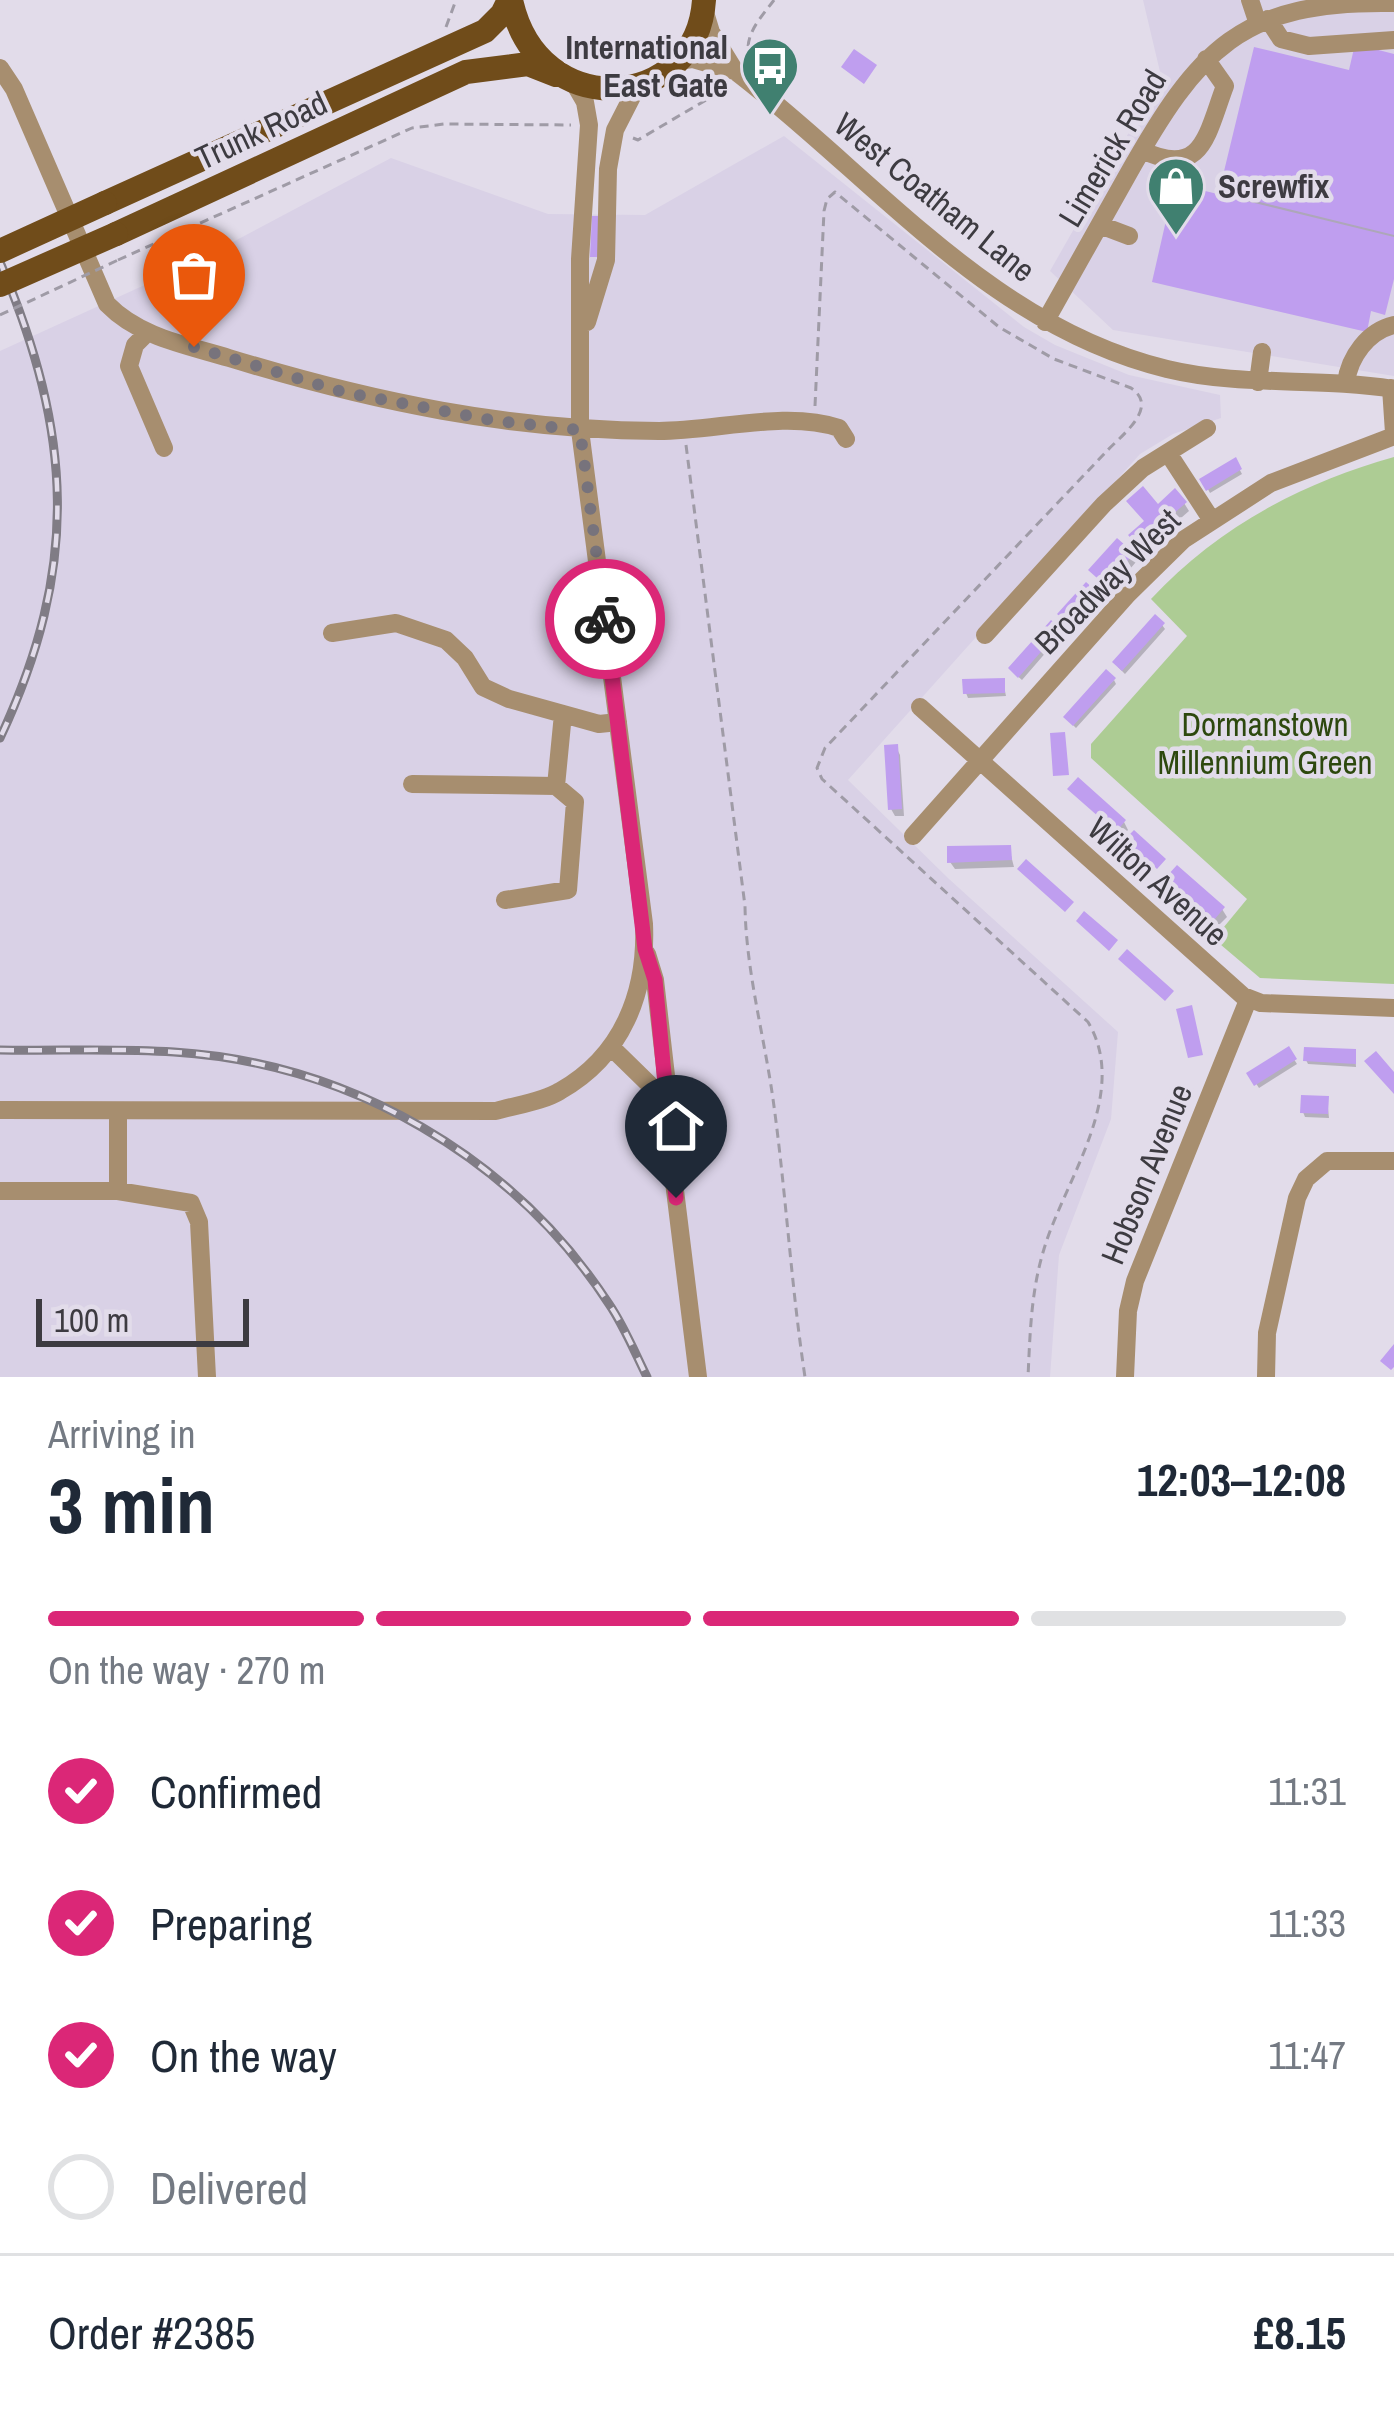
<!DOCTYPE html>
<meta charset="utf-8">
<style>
:root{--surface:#fff;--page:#f6f6f7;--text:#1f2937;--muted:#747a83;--line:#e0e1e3;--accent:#db2777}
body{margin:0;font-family:"Archivo Narrow",sans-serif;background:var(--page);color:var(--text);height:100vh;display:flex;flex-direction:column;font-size:45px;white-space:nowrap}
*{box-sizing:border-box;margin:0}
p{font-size:39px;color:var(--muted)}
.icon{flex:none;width:66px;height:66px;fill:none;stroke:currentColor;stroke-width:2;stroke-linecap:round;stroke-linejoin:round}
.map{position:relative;height:1377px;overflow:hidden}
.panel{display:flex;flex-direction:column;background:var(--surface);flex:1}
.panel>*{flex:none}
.scale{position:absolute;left:36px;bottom:30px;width:213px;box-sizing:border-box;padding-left:12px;border:6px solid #3d3b41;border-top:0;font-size:33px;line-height:42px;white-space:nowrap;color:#3d3b41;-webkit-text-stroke:9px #e2dcea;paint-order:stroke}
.pin{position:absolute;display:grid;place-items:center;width:102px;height:102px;color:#fff;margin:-123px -51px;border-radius:50% 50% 50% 0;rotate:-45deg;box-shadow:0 0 12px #0007}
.pin .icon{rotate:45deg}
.courier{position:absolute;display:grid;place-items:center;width:120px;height:120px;margin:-60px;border:9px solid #db2777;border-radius:50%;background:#fff;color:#222;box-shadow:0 3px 15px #0007}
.overview em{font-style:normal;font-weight:800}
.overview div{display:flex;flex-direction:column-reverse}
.overview{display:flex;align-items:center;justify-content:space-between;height:204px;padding:0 48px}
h1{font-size:78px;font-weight:800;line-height:90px}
.bar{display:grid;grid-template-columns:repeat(4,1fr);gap:18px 12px;align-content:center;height:144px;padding:0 48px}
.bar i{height:15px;border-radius:9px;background:var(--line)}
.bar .active{background:var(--accent)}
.bar p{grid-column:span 4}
.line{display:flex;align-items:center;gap:30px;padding:0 48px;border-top:3px solid var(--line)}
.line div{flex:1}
ol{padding:0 48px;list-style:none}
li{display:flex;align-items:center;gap:36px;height:132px}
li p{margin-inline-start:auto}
li .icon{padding:12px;border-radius:50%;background:var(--accent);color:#fff;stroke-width:4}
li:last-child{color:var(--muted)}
li i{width:66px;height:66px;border:6px solid var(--line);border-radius:50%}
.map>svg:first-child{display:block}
.built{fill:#d9d1e6}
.green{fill:#adcc94}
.shadow{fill:#0003}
.building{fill:#bf9eef}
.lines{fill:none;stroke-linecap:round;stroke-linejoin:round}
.path{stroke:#9f9ba6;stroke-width:3;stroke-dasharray:9 6;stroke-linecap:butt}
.minor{stroke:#a78e6f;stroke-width:18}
.major{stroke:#704c1a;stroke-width:24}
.rail-casing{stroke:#807c85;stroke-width:9}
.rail{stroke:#e2dcea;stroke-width:4.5;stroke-dasharray:14;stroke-linecap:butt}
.path-bridge{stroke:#9f9ba6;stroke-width:3;stroke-dasharray:9 6;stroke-linecap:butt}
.major-bridge{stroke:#704c1a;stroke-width:24}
.done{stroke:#77737c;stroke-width:12;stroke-dasharray:0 21.6}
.route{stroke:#db2777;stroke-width:15}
.labels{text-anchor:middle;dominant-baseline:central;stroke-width:9;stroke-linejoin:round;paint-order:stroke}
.poi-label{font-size:33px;font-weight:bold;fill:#3d3b41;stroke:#e2dcea;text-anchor:end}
.street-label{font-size:33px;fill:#3d3b41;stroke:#e2dcea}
.park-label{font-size:33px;fill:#2d480e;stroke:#e2dcea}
</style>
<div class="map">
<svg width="1394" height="1377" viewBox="0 0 1394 1377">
<rect width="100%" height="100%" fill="#e2dcea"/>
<path class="built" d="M1143,0H1394V376L1113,330L1050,271L1161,76Z
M784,136L1024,327L1055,345L1129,375L1220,395L1221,418L1173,434L1140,454L848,780L949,879L1118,1032L1111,1119L1059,1255L1050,1377H0V351L195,262L391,158L548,214L645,215Z"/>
<path class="green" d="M1394,457V984L1260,978L1214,939L1247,899L1091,758V744L1187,636L1151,599C1217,528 1301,483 1394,457Z"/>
<path class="shadow" d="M1394,57V278L1227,200L1222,192L1351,73Z
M1235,461L1242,474L1210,493L1203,480Z
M1184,503L1189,511L1143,551L1136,543L1158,508Z
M1132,555L1136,562L1111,591L1092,571Z
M1094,593L1096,597L1071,625L1063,618Z
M1162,625L1165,629L1125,674L1118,667Z
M1059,631L1061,635L1022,680L1014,673Z
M1114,680L1116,684L1076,728L1069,721Z
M1003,681L1006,696L968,698L966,693Z
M896,747L900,755L904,816H895L891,809Z
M1071,789L1124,822L1128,830L1121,837Z
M1009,848L1014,867L955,869L950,862Z
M1169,877L1222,909L1227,917L1219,925Z
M1288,1050L1297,1064L1259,1088L1250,1074Z
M1355,1052L1356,1067L1308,1064L1306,1060Z
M1327,1099L1329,1118L1305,1117L1303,1112Z"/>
<path class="building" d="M1355,44L1394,54V235L1219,192L1254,47L1349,70Z
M854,49L877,65L864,84L841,67Z
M1160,180L1394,237V279L1385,315L1371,311L1367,332L1152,282L1170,203L1155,200Z
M592,216H601L599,257H590Z
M1236,457L1242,469L1206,491L1199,479Z
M1143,486L1158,504L1175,488L1187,502L1137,545L1128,535L1144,521L1126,501Z
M1117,538L1134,553L1106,586L1088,570Z
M1086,582L1096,591L1068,623L1057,614Z
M1155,614L1165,623L1122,671L1112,662Z
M1051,620L1061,629L1018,678L1008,668Z
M1106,669L1116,678L1073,726L1063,717Z
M1005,678V693L963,694L962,679Z
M1065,732L1069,775L1053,776L1050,733Z
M898,744L902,809L888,810L884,745Z
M1078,777L1126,820L1116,832L1067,789Z
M1134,830L1166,859L1157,869L1124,840Z
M1011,845L1012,860L947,863V846Z
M1026,859L1074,902L1065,912L1017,869Z
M1177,865L1225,907L1214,920L1166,877Z
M1084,911L1118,940L1109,951L1076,921Z
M1127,949L1174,991L1165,1001L1118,959Z
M1192,1005L1203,1055L1188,1058L1176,1009Z
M1289,1046L1297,1059L1254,1086L1246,1073Z
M1304,1047L1356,1049V1064L1303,1061Z
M1376,1051L1394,1072V1094L1364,1061Z
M1301,1095L1329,1096L1328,1114L1300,1113Z
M1394,1344V1367L1391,1370L1380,1361Z"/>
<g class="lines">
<path class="path" d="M446,27L456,0
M750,61C742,36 760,19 774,0
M633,138L638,140L728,87
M118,260L412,128L444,124L571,125
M815,406L824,211L827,199L835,192L999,327L1054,359L1131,388C1161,408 1119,437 1104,454L825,748L817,768L822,779L1088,1022C1131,1094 1064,1181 1044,1249C1031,1291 1030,1334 1028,1377
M686,445L745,906C746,971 764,1035 773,1099C786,1192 791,1285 805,1377"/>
<path class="minor" d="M1250,0L1258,24
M704,9L711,32L735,71
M1268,19L1281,39L1309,46L1394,40
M676,61L693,59L735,71C874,177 989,326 1167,369C1242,387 1318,377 1394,389
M0,68L14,89L107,304C139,337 186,345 229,358C373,402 508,430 659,431C715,431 787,410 839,428L846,439
M1142,150C1203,180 1207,133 1225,86L1206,59
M1100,225L1129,236
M587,322L606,260L608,169L615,130L638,85
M1045,322C1072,273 1100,225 1127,176C1198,50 1240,0 1394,3
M148,332L135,345L129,366L164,448
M1258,382L1262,352
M1346,383C1349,357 1368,331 1394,325
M1391,388L1394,433
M1168,453L1211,519
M332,633L396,623L446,640L465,658L483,687L509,699L599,724L618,722
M985,635L1104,504L1143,468L1207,428
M920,707L1243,996L1261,1003L1394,1008
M412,784L556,786L563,714
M913,836L1128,594L1183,540L1271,483L1394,436
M505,900L568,890L575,802L556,786
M647,954L655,980L668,1093L665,1109L698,1377
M611,1047L655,1090L665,1109
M0,1110L496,1111C516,1105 542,1102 560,1091C622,1056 647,993 644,924L580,430V259L589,125L585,102L574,83
M0,1191H118L191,1203L199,1222L207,1377
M118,1191V1111
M1125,1377L1128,1311L1135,1281L1248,1000
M1266,1377L1267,1333L1297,1198L1306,1179L1327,1161H1394"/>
<path class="major" d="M511,0C538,125 697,111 704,0
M105,203L485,31L502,14L509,0
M116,234L466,72L528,64L556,75"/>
<defs>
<path id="rail" d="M0,262C73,434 80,567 0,738
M0,1050C58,1051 116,1048 174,1052C350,1063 513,1157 609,1304C624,1326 635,1353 647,1377"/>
</defs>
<use href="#rail" class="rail-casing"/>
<use href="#rail" class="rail"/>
<path class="path-bridge" d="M0,315L118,260"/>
<path class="major-bridge" d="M0,251L105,203
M0,285L116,234"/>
</g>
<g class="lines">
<path class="done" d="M194,347L343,392L497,421L580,430L605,619"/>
<path class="route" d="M605,619L645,949L655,980L676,1198"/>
</g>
<defs>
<symbol id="bus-pin" viewBox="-11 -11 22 30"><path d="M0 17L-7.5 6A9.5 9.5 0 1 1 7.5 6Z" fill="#408070" stroke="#e2dcea"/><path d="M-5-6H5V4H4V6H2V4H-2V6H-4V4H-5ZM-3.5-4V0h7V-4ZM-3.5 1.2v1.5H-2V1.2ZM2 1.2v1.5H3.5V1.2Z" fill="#fff"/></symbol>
<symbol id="shop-pin" viewBox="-11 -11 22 30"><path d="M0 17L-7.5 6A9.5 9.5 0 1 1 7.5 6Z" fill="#408070" stroke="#e2dcea"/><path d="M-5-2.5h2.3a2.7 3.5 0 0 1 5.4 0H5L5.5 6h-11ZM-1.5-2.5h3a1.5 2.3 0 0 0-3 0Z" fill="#fff"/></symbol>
</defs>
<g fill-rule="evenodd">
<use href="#bus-pin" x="737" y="33" width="66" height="90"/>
<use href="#shop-pin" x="1143" y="153" width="66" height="90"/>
</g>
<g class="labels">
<g class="poi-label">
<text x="728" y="47">International<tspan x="728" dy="38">East Gate</tspan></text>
<text x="1218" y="186" text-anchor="start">Screwfix</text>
</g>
<g class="street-label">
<text transform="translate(261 130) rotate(-25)">Trunk Road</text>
<text transform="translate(1112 148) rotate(-59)">Limerick Road</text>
<text transform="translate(935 197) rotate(39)">West Coatham Lane</text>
<text transform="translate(1107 581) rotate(-45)">Broadway West</text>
<text transform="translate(1158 881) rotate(42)">Wilton Avenue</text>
<text transform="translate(1146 1174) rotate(-68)">Hobson Avenue</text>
</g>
<g class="park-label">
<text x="1265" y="724">Dormanstown<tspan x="1265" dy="38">Millennium Green</tspan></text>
</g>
</g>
</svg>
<div class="scale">100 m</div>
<div class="pin" style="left:194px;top:347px;background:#ea580c"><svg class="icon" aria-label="bag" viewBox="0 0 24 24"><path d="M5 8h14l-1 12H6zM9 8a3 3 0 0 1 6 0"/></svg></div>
<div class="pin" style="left:676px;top:1198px;background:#1f2937"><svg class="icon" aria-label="home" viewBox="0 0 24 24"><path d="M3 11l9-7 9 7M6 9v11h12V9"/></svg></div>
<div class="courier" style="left:605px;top:619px"><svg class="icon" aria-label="bike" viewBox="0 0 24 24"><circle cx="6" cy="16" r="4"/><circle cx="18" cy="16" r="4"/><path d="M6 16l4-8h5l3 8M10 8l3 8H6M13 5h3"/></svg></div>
</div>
<section class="panel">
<div class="overview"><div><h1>3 min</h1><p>Arriving in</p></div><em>12:03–12:08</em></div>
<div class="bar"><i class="active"></i><i class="active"></i><i class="active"></i><i></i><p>On the way · 270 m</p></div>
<ol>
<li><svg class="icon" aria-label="check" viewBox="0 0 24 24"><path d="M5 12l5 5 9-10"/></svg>Confirmed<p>11:31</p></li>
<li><svg class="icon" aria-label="check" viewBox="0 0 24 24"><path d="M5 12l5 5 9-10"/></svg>Preparing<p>11:33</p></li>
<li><svg class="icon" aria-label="check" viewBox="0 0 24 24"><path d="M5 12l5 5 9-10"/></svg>On the way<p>11:47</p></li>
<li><i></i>Delivered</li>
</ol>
<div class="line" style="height:156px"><div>Order #2385</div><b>£8.15</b></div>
</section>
